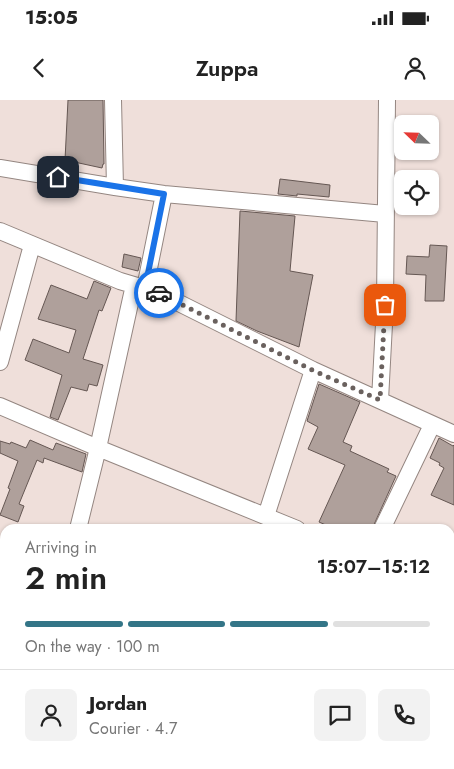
<!DOCTYPE html>
<meta charset="utf-8">
<style>
:root{--surface:#fff;--page:#f2f2f2;--text:#222;--muted:#767676;--line:#e0e0e0;--accent:#337587}
body{margin:0;font-family:Jost,sans-serif;background:var(--page);color:var(--text);height:100vh;display:flex;flex-direction:column;font-size:19px;white-space:nowrap}
*{box-sizing:border-box;margin:0}
p{font-size:16px;color:var(--muted)}
.icon{flex:none;width:28px;height:28px;fill:none;stroke:currentColor;stroke-width:2;stroke-linecap:round;stroke-linejoin:round}
.map{position:relative;flex:1;overflow:hidden}
.sheet{position:absolute;left:0px;top:424px;width:455px;height:246px;display:flex;flex-direction:column;background:var(--surface);border-radius:15px 15px 0 0;box-shadow:0 1px 4px #0004}
.sheet>*{flex:none}
.needle{width:32px;rotate:293deg}
.buttons{position:absolute;left:394px;top:15px;display:grid;gap:10px}
.buttons a{display:grid;place-items:center;width:45px;height:45px;border-radius:8px;background:var(--surface);box-shadow:0 1px 4px #0004;font-size:25px}
.pin{position:absolute;display:grid;place-items:center;width:42px;height:42px;color:#fff;margin:-21px;border-radius:10px;box-shadow:0 2px 8px #0006}
.courier{position:absolute;display:grid;place-items:center;width:50px;height:50px;margin:-25px;border:4px solid #1a73e8;border-radius:50%;background:#fff;color:#222;box-shadow:0 1px 6px #0007}
.head em{font-style:normal;font-weight:600}
.head div{display:flex;flex-direction:column-reverse}
.head{display:flex;align-items:center;justify-content:space-between;height:85px;padding:0 25px}
h1{font-size:32px;font-weight:600;line-height:38px}
.bar{display:grid;grid-template-columns:repeat(4,1fr);gap:8px 5px;align-content:center;height:60px;padding:0 25px}
.bar i{height:6px;border-radius:4px;background:var(--line)}
.bar .on{background:var(--accent)}
.bar p{grid-column:span 4}
.line{display:flex;align-items:center;gap:12px;padding:0 25px;border-top:1px solid var(--line)}
.line div{flex:1}
.round{display:grid;place-items:center;flex:none;width:52px;height:52px;border-radius:8px;background:var(--page)}
.status{display:flex;justify-content:space-between;align-items:center;height:35px;padding:0 25px;background:var(--surface);direction:ltr}
.status svg{height:14px;fill:currentColor}
header{display:flex;justify-content:space-between;align-items:center;height:65px;padding:0 25px;background:var(--surface);font-size:22px;font-weight:600}
.map>svg:first-child{display:block}
.building{fill:#afa09b;stroke:#655753}
.lines{fill:none;stroke-linecap:round;stroke-linejoin:round}
.minor-casing{stroke:#948681;stroke-width:18}
.minor{stroke:#fff;stroke-width:16}
.done{stroke:#6a615e;stroke-width:5;stroke-dasharray:0 9}
.route{stroke:#1a73e8;stroke-width:6}
</style>
<div class="status"><b>15:05</b><svg viewBox="0 0 49 12"><path d="M0 12V9h3v3zM5 12V6h3v6zM10 12V3h3v9zM15 12V0h3v12zM26 1h20v11H26zM47 4h2v5h-2z"/></svg></div>
<header><svg class="icon" aria-label="back" viewBox="0 0 24 24"><path d="M15 5l-7 7 7 7"/></svg>Zuppa<svg class="icon" aria-label="person" viewBox="0 0 24 24"><circle cx="12" cy="8" r="4"/><path d="M4 21q1-7 8-7t8 7"/></svg></header>
<div class="map">
<svg width="454" height="669" viewBox="0 0 454 669">
<rect width="100%" height="100%" fill="#efdfda"/>
<path class="building" d="M68,0H103L104,64H103L102,68L65,60Z
M280,79L330,85L329,97L297,94V96L278,94Z
M240,111L295,116L290,171L313,175L299,247L257,231L236,221Z
M430,145L447,146L444,201H425L426,175L406,174L407,156L429,157Z
M124,154L141,158L138,171L122,167Z
M94,181L111,188L102,211L99,210L83,259L103,265L97,286L89,284L87,291L71,287L58,320L50,317L62,275L25,260L33,239L69,253L76,230L38,219L51,185L87,199Z
M319,284L360,302L343,342L352,346L350,351L389,369L387,372L396,376L372,429H335L319,422L345,365L308,349L318,327L307,321Z
M439,338L453,346L454,345V405L431,395L444,368L439,365L440,363L430,358Z
M30,340L53,350L56,343L86,354L82,372L44,358L43,363L37,360L19,404L24,406L18,422L0,415L10,389L8,388L18,361L0,353V341L10,344L11,342L26,348Z"/>
<g class="lines">
<defs>
<path id="minor" d="M113,0L115,87
M0,68L115,87L164,94L385,114
M0,131L120,181L157,192L313,270L454,334
M145,188L164,94
M0,262L32,145
M380,300L385,205L387,0
M0,306L98,348L297,429
M266,416L313,270
M78,429L98,348L134,185
M382,429L432,325
M450,495L454,496
M0,518L5,521
M450,604L454,596
M450,617L454,619
M312,665L320,669
M19,669L20,665
M265,669L267,665
M418,669L420,665"/>
</defs>
<use href="#minor" class="minor-casing"/>
<use href="#minor" class="minor"/>
</g>
<g class="lines">
<path class="done" d="M159,193L312,270L380,300L385,205"/>
<path class="route" d="M58,77L164,94L145,188L159,193"/>
</g>
</svg>
<div class="buttons">
<a><svg class="needle" viewBox="-14 -14 28 28"><path d="M0-13l5 13h-10z" fill="#e53935"/><path d="M0 13l5-13h-10z" fill="#767676"/></svg></a>
<a><svg class="icon" aria-label="locate" viewBox="0 0 24 24"><circle cx="12" cy="12" r="6"/><path d="M12 2v4M12 18v4M2 12h4M18 12h4"/></svg></a>
</div>
<div class="pin" style="left:385px;top:205px;background:#ea580c"><svg class="icon" aria-label="bag" viewBox="0 0 24 24"><path d="M5 8h14l-1 12H6zM9 8a3 3 0 0 1 6 0"/></svg></div>
<div class="pin" style="left:58px;top:77px;background:#1f2937"><svg class="icon" aria-label="home" viewBox="0 0 24 24"><path d="M3 11l9-7 9 7M6 9v11h12V9"/></svg></div>
<div class="courier" style="left:159px;top:193px"><svg class="icon" aria-label="car" viewBox="0 0 24 24"><path d="M5 17H2v-5l4-1 3-4h7l3 4 3 1v5h-3M9 17h6M6 11h13"/><circle cx="7" cy="17" r="2"/><circle cx="17" cy="17" r="2"/></svg></div>
<section class="sheet">
<div class="head"><div><h1>2 min</h1><p>Arriving in</p></div><em>15:07–15:12</em></div>
<div class="bar"><i class="on"></i><i class="on"></i><i class="on"></i><i></i><p>On the way · 100 m</p></div>
<div class="line" style="height:90px"><a class="round"><svg class="icon" aria-label="person" viewBox="0 0 24 24"><circle cx="12" cy="8" r="4"/><path d="M4 21q1-7 8-7t8 7"/></svg></a><div><b>Jordan</b><p>Courier · 4.7</p></div><a class="round"><svg class="icon" aria-label="chat" viewBox="0 0 24 24"><path d="M4 5h16v11H9l-5 4z"/></svg></a><a class="round"><svg class="icon" aria-label="phone" viewBox="0 0 24 24"><path d="M5 4h4l2 5-3 2q2 4 5 5l2-3 5 2v4C11 20 4 13 5 4z"/></svg></a></div>
</section>
</div>
